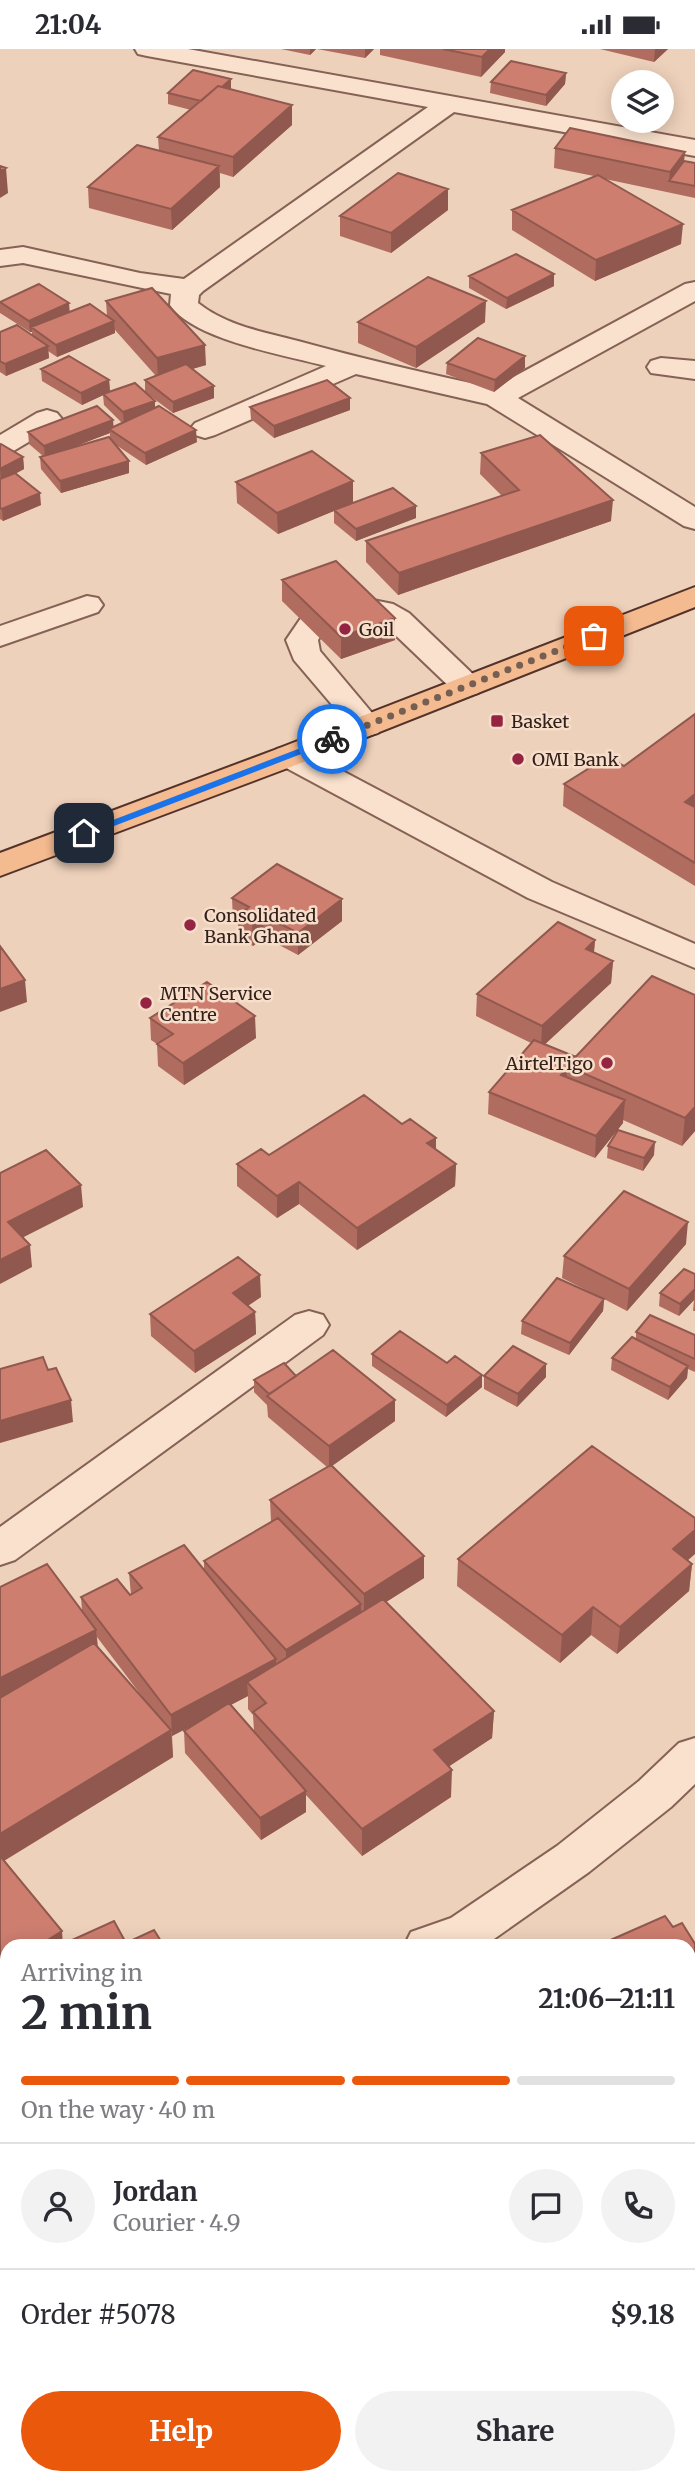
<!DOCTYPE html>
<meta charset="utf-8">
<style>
:root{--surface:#fff;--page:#f2f2f3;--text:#2b2b33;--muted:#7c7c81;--line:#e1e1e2;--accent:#ea580c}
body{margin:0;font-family:Merriweather,serif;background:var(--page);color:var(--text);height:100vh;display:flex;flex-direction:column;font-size:26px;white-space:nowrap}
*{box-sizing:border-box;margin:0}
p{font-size:23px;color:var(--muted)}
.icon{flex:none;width:38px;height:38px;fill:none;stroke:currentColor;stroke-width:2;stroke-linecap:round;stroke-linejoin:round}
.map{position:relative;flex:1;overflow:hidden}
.details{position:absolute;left:0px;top:1890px;width:696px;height:546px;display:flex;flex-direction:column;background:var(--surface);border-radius:21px 21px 0 0;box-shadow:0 4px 18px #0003}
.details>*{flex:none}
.controls{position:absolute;left:611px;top:21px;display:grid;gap:14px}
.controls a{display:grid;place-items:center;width:63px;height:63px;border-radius:50%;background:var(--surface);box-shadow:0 4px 18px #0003;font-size:35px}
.pin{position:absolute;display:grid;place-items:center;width:60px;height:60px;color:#fff;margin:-30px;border-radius:14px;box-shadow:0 4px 10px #0006}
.courier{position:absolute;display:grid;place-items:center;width:70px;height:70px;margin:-35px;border:5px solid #1a73e8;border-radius:50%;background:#fff;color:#222;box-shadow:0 2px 9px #0007}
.headline em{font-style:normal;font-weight:700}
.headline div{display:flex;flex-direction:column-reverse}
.headline{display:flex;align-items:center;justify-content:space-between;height:119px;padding:0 21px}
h1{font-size:46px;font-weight:700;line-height:52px}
.bar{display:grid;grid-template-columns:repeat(4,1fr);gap:10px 7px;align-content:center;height:84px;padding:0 21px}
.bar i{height:9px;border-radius:5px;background:var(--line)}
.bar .active{background:var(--accent)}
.bar p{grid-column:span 4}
.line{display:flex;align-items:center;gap:18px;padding:0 21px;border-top:2px solid var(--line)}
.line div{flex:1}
.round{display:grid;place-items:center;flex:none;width:74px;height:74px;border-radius:37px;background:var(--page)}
.cta{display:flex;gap:14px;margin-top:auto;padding:14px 21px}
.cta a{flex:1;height:80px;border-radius:42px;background:var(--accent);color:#fff;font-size:28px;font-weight:700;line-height:80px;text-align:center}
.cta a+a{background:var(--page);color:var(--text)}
.status{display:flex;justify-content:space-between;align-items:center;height:49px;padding:0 35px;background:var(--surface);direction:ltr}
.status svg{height:19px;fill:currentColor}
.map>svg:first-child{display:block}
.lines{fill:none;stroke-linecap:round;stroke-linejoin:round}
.minor-casing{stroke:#856255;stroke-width:4}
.major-casing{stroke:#52322a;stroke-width:4}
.minor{fill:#f9e1cd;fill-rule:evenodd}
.major{fill:#f4ba90;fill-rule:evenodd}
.wall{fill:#b06c5f;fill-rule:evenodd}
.shaded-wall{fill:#90584e}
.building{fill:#cd7e6f;stroke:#90584e;stroke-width:2}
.route{fill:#1a73e8}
.done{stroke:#755e52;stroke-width:7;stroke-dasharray:0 12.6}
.poi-dot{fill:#952442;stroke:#f6deca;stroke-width:2.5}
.labels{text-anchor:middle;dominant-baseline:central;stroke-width:5;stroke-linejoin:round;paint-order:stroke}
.poi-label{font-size:18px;fill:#34201a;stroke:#f6deca;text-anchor:start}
</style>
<div class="status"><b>21:04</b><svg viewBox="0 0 49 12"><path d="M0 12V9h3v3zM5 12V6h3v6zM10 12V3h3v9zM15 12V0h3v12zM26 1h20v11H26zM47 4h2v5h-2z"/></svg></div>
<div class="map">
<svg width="695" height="2436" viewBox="0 0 695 2436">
<rect width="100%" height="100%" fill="#eed1bb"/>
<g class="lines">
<defs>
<path id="minor" d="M135,0H188L695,91V107L454,63L203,242L199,246L198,254C227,277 264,283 298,292C363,310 428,325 493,339L685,235L695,233V252L518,349L695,458V480L684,477L487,355L356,325L215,386L205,389L195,386L190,380L195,374L326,317C285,306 194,291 170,256L171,245L23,214L0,217V201L23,198L140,224L184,230L428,58L147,7L138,5Z
M661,309L695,312V330L651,324L647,318L651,312Z
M47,361L57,364L62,370L57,376L10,404L0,407V386L37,364Z
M87,547L98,549L103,556L98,563L0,597V577Z
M363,549L393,555L409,564L478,630L483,637L478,644L467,647L456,644L387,578L365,568L323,583L318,591L320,602L383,677L378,684L367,687L356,684L294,611L286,591L301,569Z
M289,697L301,700L552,833L695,895V919L528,849L277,714L273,707L277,700Z
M309,1262L323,1266L329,1276L323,1286L15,1511L0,1516V1478L295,1266Z
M695,1689V1735L671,1758L589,1823L484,1897H404L411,1883L451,1869L557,1797L639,1732L679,1694Z
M7,2024V2066L0,2068V2026Z"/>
<path id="major" d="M695,538V558L301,714L0,827V804L277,700Z"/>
</defs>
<use href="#minor" class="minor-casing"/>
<use href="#major" class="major-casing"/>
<use href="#minor" class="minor"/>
<use href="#major" class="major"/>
</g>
<path class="wall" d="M281,0H316L310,6Z
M317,0H374L365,9Z
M380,0H505V3L481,28L380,6Z
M600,0H668L654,13Z
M566,24L565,35L546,57L490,44L491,33Z
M231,30V41L292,76L233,128L220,124V138L172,181L89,159L88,138L159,102L158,88L191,61L168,55V44Z
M555,99L684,112L695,114V149L605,130L681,195L595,232L512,181V161L594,127L554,119Z
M448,140V161L391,204L340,187V167Z
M469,227L554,237L506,260L469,239Z
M0,252L70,263L107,267L106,252L206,316L192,320L214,337V349L173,364L145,343V331L156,327L115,281V284L57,308L48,302L49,309L6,327L0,323V283L32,286V283H30L0,264Z
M358,273H485L416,319L358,294Z
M525,307V319L494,343L446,325L447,314Z
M41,320L109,331L110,342L155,359L197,393L146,416L113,394L129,424L61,444L41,420L40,408L43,407L29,395L28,383L113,371V378L122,374L104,356L103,346L82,356L42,332ZM110,384V390L67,400Z
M250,358L350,361L274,389L251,370Z
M0,396L23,408L24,420L15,425L41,456L3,472L0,470Z
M481,404L611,472L398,546L366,513V492L502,447L480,425Z
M353,432V454L340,459L416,469L356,492L334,474V462L278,485L237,454L236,433Z
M282,531L395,569V591L341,610L282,552Z
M695,665V837L563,757L564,735L624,717Z
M232,849L342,872L298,906L264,888L253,897L238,889V873L233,871Z
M595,891L594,903L613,912L611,934L545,995L576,1008L652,927L695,1082L682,1097L623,1071V1074L595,1109L488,1065L489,1043L531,994L476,967L477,945Z
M150,969L256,989L184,1036L158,1017L157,995L151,991Z
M608,1097L654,1106L643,1122L607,1109Z
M436,1100L456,1115L455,1137L357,1201L299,1155L277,1169L237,1137V1115L269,1106Z
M686,1195L627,1262L604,1250L603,1262L569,1306L521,1285L522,1272L598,1247L562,1229L564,1207Z
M695,1225V1262H693L694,1251L679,1267L659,1257L660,1244Z
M261,1248L248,1257L255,1263L256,1285L195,1324L151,1287L150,1265Z
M636,1283L695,1286V1323L688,1320L687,1329L668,1351L611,1321L612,1309L636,1290Z
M372,1305L447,1314L482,1326V1338L446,1368L372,1317Z
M296,1327L395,1351V1372L332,1417L424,1529L386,1553L494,1662L492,1689L449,1717L451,1748L362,1807L306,1746V1763L261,1791L185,1704L184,1682L201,1672L172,1687V1686L173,1708L4,1812L63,1895L126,1894L164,1897H7V1939L0,1944V1538L82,1562L81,1548L131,1546L129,1524L204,1522V1512L271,1473L270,1451L327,1418L268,1368L267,1356L254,1343V1331ZM97,1588L147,1654L98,1599ZM248,1647V1660L253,1666L254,1682L230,1656Z
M484,1327L546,1328L517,1358L484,1340Z
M458,1510L688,1512L692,1515L689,1542L617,1605L591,1586L560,1614L457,1537Z
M695,2213V2412L690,2403V2216Z
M278,2429H432L422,2434L423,2436H281Z
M464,2429H529L517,2436H468Z"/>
<path class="shaded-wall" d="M310,0H316L310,6Z
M365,0H374L365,9Z
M490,0H505V3L481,28L482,8Z
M655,0H668L654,13Z
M566,24L565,35L546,57V46Z
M231,30V41L206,53Z
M292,56V76L233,128V108Z
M685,103L683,124L669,132L670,123Z
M219,117L220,138L172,181L171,160Z
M6,119L8,144L0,149V122Z
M448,140V161L391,204V184Z
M683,175L681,195L595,232L596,211Z
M554,225V237L506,260L507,249Z
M486,252L485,273L416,319V298Z
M69,254L70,266L31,278L32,283H30L29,272Z
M114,272L115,284L57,308L56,296Z
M205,296L206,316L158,330L157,309Z
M48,297L49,309L6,327L5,315Z
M525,307V319L494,343L495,331Z
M109,331L110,343L82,356L81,344Z
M214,337V349L173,364V353Z
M350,349V361L274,389V377Z
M155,352V364L124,375L123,363Z
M113,371L114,382L109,380L110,384L45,409L44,397Z
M196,381L197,393L146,416L145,404Z
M23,408L24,420L1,432L0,420Z
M129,412V424L61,444L60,432Z
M353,432V454L278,485L277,464Z
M40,444L41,456L3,472L2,460Z
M613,451L611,472L398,546L399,524Z
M416,457V469L356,492V480Z
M395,569V591L341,610V588Z
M695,745V766L685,753Z
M342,850V872L298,906V884Z
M263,866L264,888L253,897L252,875Z
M595,891L593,913L586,900Z
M613,912L611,934L541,999L542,977Z
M25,931L27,953L0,963V940Z
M255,967L256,989L184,1036L183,1014Z
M567,1019L566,1041L561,1026Z
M625,1051L623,1074L595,1109L596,1087Z
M695,1058V1082L682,1097L685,1069Z
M436,1089V1111L427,1094Z
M655,1093L654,1106L643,1122L644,1109Z
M456,1115L455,1137L357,1201V1179Z
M299,1133V1155L277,1169V1147Z
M81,1136L83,1158L10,1195L8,1173Z
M688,1173L686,1195L627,1262L629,1240Z
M30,1196L32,1218L0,1235V1211Z
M260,1226L261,1248L233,1266V1244Z
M695,1240L694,1251L679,1267L680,1255Z
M604,1250L603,1262L569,1306L570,1294Z
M255,1263L256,1285L195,1324L194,1302Z
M546,1315V1328L517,1358L518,1345Z
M688,1317L687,1329L668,1351L670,1338Z
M482,1326V1338L446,1368L447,1356Z
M71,1351L73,1373L0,1394V1372Z
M395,1351V1372L329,1419V1397Z
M695,1481V1505L669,1528L673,1500Z
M424,1507V1529L364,1567V1545Z
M692,1515L689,1542L617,1605L620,1578Z
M361,1555V1577L286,1623V1601Z
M593,1558L591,1586L560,1614L562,1586Z
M96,1581L98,1603L0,1652V1629Z
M276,1610V1631L247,1633L248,1647L172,1687L171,1666Z
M494,1662L492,1689L433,1728L434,1701Z
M171,1681L173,1708L0,1814V1785Z
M452,1721L451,1748L362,1807V1780Z
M306,1742V1763L261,1791L260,1769Z
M62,1882L63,1897H38Z
M7,1917V1939L0,1944V1921Z
M695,1940V1959L690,1962V1942Z
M695,2161V2184L690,2187V2164Z
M7,2399V2419L0,2420V2401Z
M415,2429H432L416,2436Z
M500,2429H529L517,2436H488Z"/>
<path class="building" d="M443,0H490L482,8Z
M511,12L566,24L546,46L491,33Z
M193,21L231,30L222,38L218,37L201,52L168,44Z
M218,37L292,56L233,108L158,88Z
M570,79L685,103L670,123L555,99Z
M137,96L219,117L171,160L88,138Z
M684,112L695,114V137L669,132Z
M0,117L6,119L0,122Z
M398,124L448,140L391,184L340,167Z
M598,126L683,175L596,211L512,161Z
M516,205L554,225L507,249L469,227Z
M428,228L486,252L416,298L358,273Z
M39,235L69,254L29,272L0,253Z
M152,239L205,296L157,309L106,252Z
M90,255L114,272L56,296L31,278Z
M17,276L48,297L5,315L0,312V283Z
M478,289L525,307L495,331L447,314Z
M69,307L109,331L81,344L41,320Z
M186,315L214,337L173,353L145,331Z
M327,331L350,349L274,377L250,358Z
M135,334L155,352L123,363L103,345Z
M97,357L113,371L44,397L28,383Z
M159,357L196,381L145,404L109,380Z
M540,386L613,451L399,524L366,492L519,441L481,404Z
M109,388L129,412L60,432L40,408Z
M1,395L23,408L0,420V396Z
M312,402L353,432L277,464L236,433Z
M15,424L40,444L2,460L0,459V430Z
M393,439L416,457L356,480L334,461Z
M336,512L395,569L341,588L282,531Z
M695,665V745L685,753L695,758V814L564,735L607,708L624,717Z
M277,815L342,850L298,884L263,866L252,875L238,867L249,858L232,849Z
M558,873L595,891L586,900L613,912L542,977L477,945Z
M0,897L25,931L0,940Z
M652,927L695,946V1058L685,1069L567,1017Z
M207,933L255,967L183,1014L157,995L173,985L150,969Z
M534,991L576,1008L561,1026L625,1051L596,1087L489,1043Z
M364,1046L402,1075L410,1070L436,1089L427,1094L456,1115L357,1179L299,1133L277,1147L237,1115L261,1100L269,1106Z
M618,1081L655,1093L644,1109L608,1097Z
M46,1101L81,1136L8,1173L30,1196L0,1211V1124Z
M624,1142L688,1173L629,1240L564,1207Z
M238,1208L260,1226L233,1244L255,1263L194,1302L150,1265Z
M684,1220L695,1225V1240L680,1255L660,1244Z
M557,1229L604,1250L570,1294L522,1272Z
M650,1266L695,1286V1310L636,1283Z
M400,1282L447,1314L455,1307L482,1326L447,1356L372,1305Z
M632,1288L688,1317L670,1338L612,1309Z
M513,1297L546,1315L518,1345L484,1327Z
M333,1301L395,1351L329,1397L267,1347Z
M43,1308L48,1321L56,1319L71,1351L0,1372V1320Z
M284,1314L296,1327L269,1345L254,1331Z
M592,1397L695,1469V1481L673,1500L692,1515L620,1578L593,1558L562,1586L458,1510Z
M331,1416L424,1507L364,1545L270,1451Z
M278,1469L361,1555L286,1601L204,1512Z
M184,1496L276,1610L171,1666L81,1548L117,1530L130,1546L142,1539L129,1524Z
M47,1515L96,1581L0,1629V1538Z
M383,1550L494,1662L434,1701L452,1721L362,1780L253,1663L266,1654L247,1633Z
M94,1594L171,1681L0,1785V1649Z
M229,1654L306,1742L260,1769L184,1682Z
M0,1807L62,1882L38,1897H7V1917L0,1921Z
M665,1867L673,1878L682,1874L695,1895V1940L690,1942V1897H597Z
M114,1872L126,1894L154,1881L164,1897H59Z
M690,1986L695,1995V2161L690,2164Z
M695,2213V2388L690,2379V2216Z
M7,2266V2399L0,2401V2267Z
M285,2429H420L423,2436H288Z
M477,2429H500L488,2436H481Z"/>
<path class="route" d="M332,687L335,688V692L88,787L79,784Z"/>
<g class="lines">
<path class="done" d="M332,690L594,587"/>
</g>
<g class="poi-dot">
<circle cx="345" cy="580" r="7"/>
<rect x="490" y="665" width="14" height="14" rx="3.5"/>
<circle cx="518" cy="710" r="7"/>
<circle cx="190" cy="876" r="7"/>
<circle cx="146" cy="954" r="7"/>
<circle cx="607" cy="1014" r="7"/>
</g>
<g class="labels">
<g class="poi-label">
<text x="359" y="580">Goil</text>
<text x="511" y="672">Basket</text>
<text x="532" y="710">OMI Bank</text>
<text x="204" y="866">Consolidated<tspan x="204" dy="21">Bank Ghana</tspan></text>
<text x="160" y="944">MTN Service<tspan x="160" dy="21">Centre</tspan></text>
<text x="593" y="1014" text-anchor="end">AirtelTigo</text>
</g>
</g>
</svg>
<div class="controls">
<a><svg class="icon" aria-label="layers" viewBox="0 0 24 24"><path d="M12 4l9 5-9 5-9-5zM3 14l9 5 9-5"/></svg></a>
</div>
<div class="pin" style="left:594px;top:587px;background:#ea580c"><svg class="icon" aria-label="bag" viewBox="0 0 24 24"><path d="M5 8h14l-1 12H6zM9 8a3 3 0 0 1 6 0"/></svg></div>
<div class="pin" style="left:84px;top:784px;background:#1f2937"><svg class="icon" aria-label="home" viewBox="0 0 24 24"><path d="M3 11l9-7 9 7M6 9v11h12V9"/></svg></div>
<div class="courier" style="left:332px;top:690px"><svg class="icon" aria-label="bike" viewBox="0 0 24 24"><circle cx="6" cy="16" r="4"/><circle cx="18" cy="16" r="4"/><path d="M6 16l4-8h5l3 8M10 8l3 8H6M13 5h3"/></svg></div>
<section class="details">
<div class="headline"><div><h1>2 min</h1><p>Arriving in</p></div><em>21:06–21:11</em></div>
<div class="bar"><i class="active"></i><i class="active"></i><i class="active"></i><i></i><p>On the way · 40 m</p></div>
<div class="line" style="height:126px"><a class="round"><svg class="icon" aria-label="person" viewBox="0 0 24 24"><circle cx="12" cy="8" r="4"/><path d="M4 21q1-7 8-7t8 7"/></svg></a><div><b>Jordan</b><p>Courier · 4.9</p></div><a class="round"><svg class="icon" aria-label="chat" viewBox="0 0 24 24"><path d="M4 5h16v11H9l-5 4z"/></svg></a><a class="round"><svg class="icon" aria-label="phone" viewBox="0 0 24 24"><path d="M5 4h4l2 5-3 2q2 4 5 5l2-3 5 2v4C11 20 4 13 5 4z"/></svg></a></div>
<div class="line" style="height:91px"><div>Order #5078</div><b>$9.18</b></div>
<div class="cta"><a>Help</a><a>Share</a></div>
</section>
</div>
